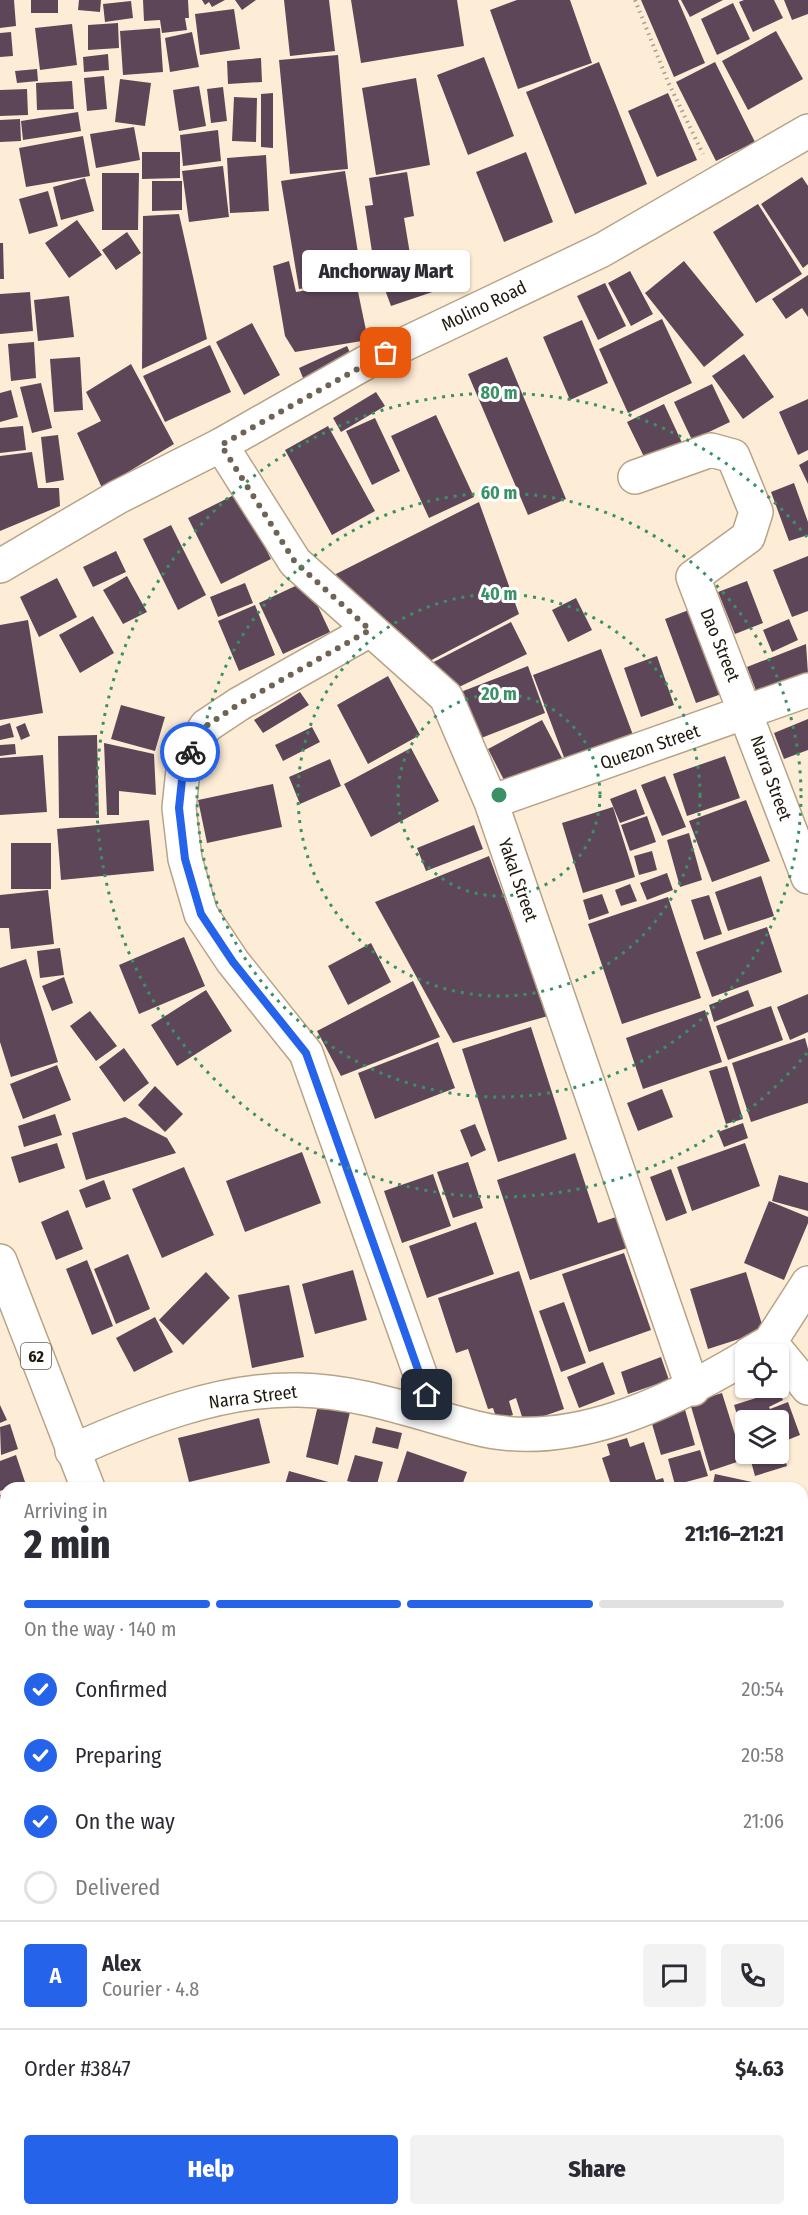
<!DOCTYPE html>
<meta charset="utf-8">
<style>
:root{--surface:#fff;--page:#f2f2f3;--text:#2b2b33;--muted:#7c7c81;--line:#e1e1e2;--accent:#2563eb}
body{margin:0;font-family:"Fira Sans Condensed",sans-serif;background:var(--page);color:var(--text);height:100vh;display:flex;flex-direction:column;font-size:22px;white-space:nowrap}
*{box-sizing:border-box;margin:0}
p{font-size:20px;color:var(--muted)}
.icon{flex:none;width:33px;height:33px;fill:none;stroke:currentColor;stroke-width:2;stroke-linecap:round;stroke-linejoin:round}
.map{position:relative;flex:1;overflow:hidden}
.side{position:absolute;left:0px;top:1482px;width:808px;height:734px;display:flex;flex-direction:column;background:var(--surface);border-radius:18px 18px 0 0;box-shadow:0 2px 4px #0004}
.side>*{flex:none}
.fabs{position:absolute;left:735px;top:1344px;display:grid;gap:12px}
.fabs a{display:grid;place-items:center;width:54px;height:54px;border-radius:6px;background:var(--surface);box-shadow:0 2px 4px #0004;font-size:30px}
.pin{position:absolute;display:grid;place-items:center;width:51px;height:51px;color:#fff;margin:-26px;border-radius:12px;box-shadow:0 3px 9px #0006}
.courier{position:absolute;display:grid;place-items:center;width:60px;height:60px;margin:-30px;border:4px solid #2563eb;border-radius:50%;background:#fff;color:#222;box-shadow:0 2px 8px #0007}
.bubble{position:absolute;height:42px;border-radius:6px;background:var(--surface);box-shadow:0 2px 4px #0004;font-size:20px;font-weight:800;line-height:42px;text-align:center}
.overview em{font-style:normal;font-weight:800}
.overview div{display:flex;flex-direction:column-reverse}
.overview{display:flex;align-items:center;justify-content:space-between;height:102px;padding:0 24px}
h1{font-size:39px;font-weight:800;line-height:45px}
.bar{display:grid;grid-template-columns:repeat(4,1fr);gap:9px 6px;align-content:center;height:72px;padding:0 24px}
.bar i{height:8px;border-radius:4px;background:var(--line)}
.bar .current{background:var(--accent)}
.bar p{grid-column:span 4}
.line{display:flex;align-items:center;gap:15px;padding:0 24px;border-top:2px solid var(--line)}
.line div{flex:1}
.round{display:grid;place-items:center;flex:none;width:63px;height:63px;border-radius:6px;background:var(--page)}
ol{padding:0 24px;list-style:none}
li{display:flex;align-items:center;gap:18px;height:66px}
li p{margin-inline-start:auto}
li .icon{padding:6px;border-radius:50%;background:var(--accent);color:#fff;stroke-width:4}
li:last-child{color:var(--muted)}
li i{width:33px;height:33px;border:3px solid var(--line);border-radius:50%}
.button{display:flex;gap:12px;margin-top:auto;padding:12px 24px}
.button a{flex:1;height:69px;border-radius:6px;background:var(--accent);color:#fff;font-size:24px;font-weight:800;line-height:69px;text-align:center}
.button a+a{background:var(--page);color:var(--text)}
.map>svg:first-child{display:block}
.building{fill:#5e4659}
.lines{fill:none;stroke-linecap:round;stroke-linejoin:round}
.minor-casing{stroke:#b7a388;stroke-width:36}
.major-casing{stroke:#b7a388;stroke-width:36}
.highway-casing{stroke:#b7a388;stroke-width:36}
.path{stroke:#aa9d8b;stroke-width:4;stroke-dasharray:1.5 4.5;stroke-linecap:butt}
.minor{stroke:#fff;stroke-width:33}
.major{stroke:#fff;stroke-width:33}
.highway{stroke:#fff;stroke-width:33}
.done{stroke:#6e6354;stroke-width:6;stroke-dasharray:0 10.8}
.route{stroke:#2563eb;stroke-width:8}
.ring{fill:none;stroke:#3a9165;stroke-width:3;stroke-dasharray:3 6}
.labels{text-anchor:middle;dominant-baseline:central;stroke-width:6;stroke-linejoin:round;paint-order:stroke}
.shield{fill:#fff;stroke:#635e56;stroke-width:1.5}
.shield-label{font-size:16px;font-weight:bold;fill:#20190e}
.street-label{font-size:18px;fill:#20190e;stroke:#fff}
.centre{fill:#3a9165;stroke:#fff;stroke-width:3}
.ring-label{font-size:18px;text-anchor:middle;font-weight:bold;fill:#3a9165;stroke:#fff;stroke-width:6;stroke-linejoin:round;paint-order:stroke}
</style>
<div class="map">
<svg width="808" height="2215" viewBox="0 0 808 2215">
<rect width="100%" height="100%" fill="#feedd6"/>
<path class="building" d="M0,0H14L16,26L0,28Z
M31,0H58V13H31Z
M79,0H101L100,12L78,10Z
M143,0H188L189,18H185L187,30L162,33L160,20L144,21Z
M202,0H225L212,7L209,2L205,5Z
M235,0H256L242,10Z
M284,0H329L335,51L290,56Z
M351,0H457L464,46L361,63Z
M517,0H570L592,63L518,89L490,10Z
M641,0H678L705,63L674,77Z
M681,0H723L690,17Z
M744,0H774L783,18L753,32L739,2Z
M784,0H808V14L792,20Z
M131,1L133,18L105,22L103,4Z
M733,3L750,39L717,55L701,19Z
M234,9L240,49L200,55L195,14Z
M118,23L119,48L88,50V25Z
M72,24L77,65L40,70L35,28Z
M160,28L163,72L123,75L120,31Z
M776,31L803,79L748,110L722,61Z
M11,32L13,56L0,57V33Z
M192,32L199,67L170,72L165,38Z
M108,54L109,70L84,72L83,57Z
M338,55L348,169L290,174L279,60Z
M484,57L514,136L468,155L437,75Z
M261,58L262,82L228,84L227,61Z
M599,62L647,184L575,214L526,92Z
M715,62L755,142L716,161L676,82Z
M37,69L38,81L17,83L15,71Z
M104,76L107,109L87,111L84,78Z
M416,78L430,165L376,175L362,88Z
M120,79L151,83L145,126L115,122Z
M72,81L74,109L37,110L36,83Z
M199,86L206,126L179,131L173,90Z
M223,87L227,121L211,123L207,89Z
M27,89L28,115L0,116V90Z
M273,93V148L261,147V94Z
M668,93L697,160L657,177L628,111Z
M234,97L257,98L256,142L232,141Z
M78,112L81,131L23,140L21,121Z
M20,119L21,141L0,142V120Z
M134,127L140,160L96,168L90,134Z
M218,130L221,161L183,166L180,135Z
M83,136L90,176L26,187L19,148Z
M142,152H180V178L142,179Z
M526,152L553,222L504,242L476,172Z
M266,155L269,211L230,213L227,158Z
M223,166L229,217L189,222L182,171Z
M345,171L362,278L299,289L281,181Z
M407,172L414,216L404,218L411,260L374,265L365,206L373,205L369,178Z
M102,173H139L138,230H102Z
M802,177L808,186V264L803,268L761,204Z
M85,178L94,211L61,220L53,187Z
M152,181H182V210L152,211Z
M48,191L58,226L29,234L19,199Z
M758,204L802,274L756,303L713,232Z
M179,214L207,339L142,369L143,216Z
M77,220L102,255L69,278L45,243Z
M127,232L141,253L116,270L102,250Z
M0,243H3L4,279H0Z
M450,256L459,283L391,306L381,279Z
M289,261L296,292L356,282L368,340L295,352L285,336L273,266Z
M684,261L744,335L704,367L645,293Z
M630,271L653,314L631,326L608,283Z
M808,275V317L802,308L786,319L772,299Z
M605,283L626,326L598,340L577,296Z
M30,292L33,331L0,334V294Z
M69,296L74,337L38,341L34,300Z
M662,319L692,383L628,413L599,349Z
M582,320L608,383L570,400L543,337Z
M252,323L280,375L244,395L216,342Z
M34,342L36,378L11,381L8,344Z
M210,345L231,392L165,422L143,376Z
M347,346L354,361L305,383L299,368Z
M744,354L774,397L743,419L712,376Z
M80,357L83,410L54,412L50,359Z
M507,357L566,499L528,515L468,374Z
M131,364L174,444L102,488L77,433L101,421L86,392Z
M41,383L52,428L32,433L20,387Z
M712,384L730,422L692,440L674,402Z
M11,390L18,417L0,422V393Z
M376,392L385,406L341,432L333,418Z
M808,399V450L798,455L779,412Z
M664,404L684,447L648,465L627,422Z
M436,415L474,497L429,518L391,436Z
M375,418L400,471L372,485L346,431Z
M23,426L26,450L0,453V428Z
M328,426L375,511L332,535L285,450Z
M58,435L64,480L46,483L41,437Z
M32,452L38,488H59L60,506L0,531V456Z
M808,460V484L799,465Z
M794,483L808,522V535L789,541L771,492Z
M238,493L271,559L221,584L188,518Z
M479,502L519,614L424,664L324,580Z
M171,525L206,595L178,610L143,539Z
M116,551L126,572L93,587L83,567Z
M808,556V611L792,617L773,570Z
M127,576L147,612L123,624L103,590Z
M57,578L77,617L39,637L20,597Z
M306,581L330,632L283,654L259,603Z
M747,581L763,623L735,634L718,592Z
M245,583L253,603L218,617L210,597Z
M576,598L592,630L568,642L552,610Z
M255,605L275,655L239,671L218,621Z
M702,605L733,690L696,703L665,619Z
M93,616L114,653L80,673L59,635Z
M789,619L798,640L772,652L763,630Z
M28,620L43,713L0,720V625Z
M511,622L527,654L457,688L426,666Z
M806,644L808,674L757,693L747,667Z
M601,649L633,735L565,760L533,675Z
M657,656L674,705L641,717L624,668Z
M528,666L545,713L476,740L458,693Z
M388,676L420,735L368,764L337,705Z
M300,692L309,705L263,733L254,720Z
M121,705L165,717L155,751L111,739Z
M808,719V750L784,759L774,733Z
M542,720L562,758L507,786L488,749Z
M10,723L14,737L0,740V726Z
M25,723L30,736L21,740L16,727Z
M312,727L320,742L283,761L275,745Z
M97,735L99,818H59L58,736Z
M104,743L154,754L156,795L119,791V815H107Z
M15,744L16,754L0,756V745Z
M411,748L439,801L371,837L344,784Z
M43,755L47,812L0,815V758Z
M725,756L740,798L687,816L673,774Z
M330,759L341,786L300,804L289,777Z
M665,776L686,827L662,836L641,785Z
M273,784L282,827L207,843L198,800Z
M636,789L645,814L620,823L610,799Z
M746,800L770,861L712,882L689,821Z
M613,807L635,877L583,893L562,823Z
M647,816L656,842L630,851L621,825Z
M149,820L154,871L61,880L57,829Z
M474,825L483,849L426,871L417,848Z
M689,833L702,880L680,887L667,840Z
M11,843H51V889H11Z
M652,851L657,870L639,875L634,856Z
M489,856L548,1016L453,1043L375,902Z
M667,873L673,890L647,900L640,883Z
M761,876L774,916L728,931L715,892Z
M630,884L637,901L621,906L615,890Z
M48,890L54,944L11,949L9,928H0V895Z
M602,894L609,913L589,920L583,900Z
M709,895L722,934L704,940L691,900Z
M668,897L701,998L622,1024L588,924Z
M767,927L782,972L712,997L696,952Z
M184,937L205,986L139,1014L119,965Z
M371,943L391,982L348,1005L328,966Z
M60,948L64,975L40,978L37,951Z
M26,959L58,1062L11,1077L0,1042V968Z
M64,977L73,1003L52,1011L42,986Z
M413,981L440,1037L341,1076L317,1031Z
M206,990L232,1031L177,1066L151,1025Z
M748,990L754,1006L714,1022L709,1005Z
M808,994V1032L790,1040L777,1007Z
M771,1006L783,1040L728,1060L716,1026Z
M705,1010L722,1062L643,1089L626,1038Z
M90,1011L117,1046L96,1061L70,1026Z
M531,1027L567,1139L498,1162L462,1049Z
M805,1038L808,1049V1103L751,1122L732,1063Z
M438,1042L455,1088L375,1119L358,1073Z
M124,1048L149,1083L124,1102L99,1067Z
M57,1065L71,1100L23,1119L10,1084Z
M727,1066L743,1119L726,1124L709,1071Z
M155,1086L183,1114L165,1132L138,1105Z
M662,1089L673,1117L638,1131L627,1103Z
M55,1114L62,1135L24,1147L18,1126Z
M125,1117L167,1138L176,1153L86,1180L72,1133Z
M743,1123L748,1138L724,1147L718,1132Z
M475,1124L486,1150L471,1157L460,1130Z
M57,1143L65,1168L19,1183L11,1157Z
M745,1143L760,1186L692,1211L677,1167Z
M302,1152L321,1203L245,1232L226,1181Z
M575,1153L598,1223L619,1216L630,1247L530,1280L497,1180Z
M468,1162L483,1208L453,1218L437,1172Z
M184,1167L214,1235L162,1258L132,1189Z
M671,1169L687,1213L666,1221L650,1177Z
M433,1174L451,1226L402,1243L384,1191Z
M779,1175L808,1183V1211L772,1201Z
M104,1180L111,1199L86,1208L79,1190Z
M769,1201L808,1217V1223L784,1280L744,1263Z
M68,1210L83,1249L56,1260L41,1222Z
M476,1222L494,1274L427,1298L409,1246Z
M624,1253L651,1330L589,1352L562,1274Z
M128,1254L150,1309L116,1324L94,1269Z
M87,1260L113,1326L92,1335L66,1269Z
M353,1270L367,1320L315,1334L302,1284Z
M519,1271L564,1409L524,1423L516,1398L509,1401L513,1415L497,1420L493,1408L488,1409L468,1349L456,1353L438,1298Z
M206,1272L230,1298L183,1345L159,1320Z
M746,1272L764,1331L708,1349L690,1289Z
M289,1285L304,1357L252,1368L238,1295Z
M564,1302L586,1363L561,1372L539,1311Z
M155,1317L173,1352L134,1372L116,1338Z
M661,1357L669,1380L628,1394L621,1372Z
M603,1362L615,1394L579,1408L567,1377Z
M770,1388H777L783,1400L769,1407L770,1409L788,1402L800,1435L780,1443L787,1466L755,1476L749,1454H778V1420H746L745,1441L734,1405L756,1398L755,1396Z
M722,1393L743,1460L710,1471L690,1403Z
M0,1405L7,1420L0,1423Z
M318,1405L350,1412L338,1465L306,1457Z
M684,1406L695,1445L661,1455L650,1417Z
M259,1418L270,1463L189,1482L178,1438Z
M10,1424L18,1449L1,1455L0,1427Z
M376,1427L402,1433L398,1449L372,1443Z
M627,1438L630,1447L644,1442L656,1480L663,1478L666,1488H612L602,1458L610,1455L607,1444Z
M700,1450L708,1476L675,1485L668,1459Z
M407,1451L467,1472L461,1488H395Z
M16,1455L25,1482L0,1491V1461Z
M355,1455L383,1462L376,1488L347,1481Z
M289,1471L339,1485L338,1488H284Z
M715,1474L752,1482L751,1488H712Z
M347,1484L360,1487V1488H345Z
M5,1493L6,1521L0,1523V1495Z
M6,1528V1553L0,1554V1529Z
M6,1558V1584L0,1585V1559Z
M808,1575V1629L802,1632V1577Z
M6,1590V1626L0,1627V1591Z
M0,1631H6V1664H0Z
M6,1672V1727L4,1728L0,1673Z
M808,1684V2215H784L779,2210H802V1688Z
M0,1943H5L2,1970H0Z
M28,2210H103V2215H28Z
M133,2210H231L221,2215H122Z
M241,2210H254L256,2215H230Z
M274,2210H342L345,2215H277Z
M565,2210H680L685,2215H569Z"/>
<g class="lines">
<defs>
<path id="minor" d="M221,445L295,562L446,697L491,802L693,1389
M635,477L711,450L733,456L756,512L748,537L693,577L808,877
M370,630L239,704L206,726L184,761L179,808L185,859L201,914L233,962L306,1053L435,1416
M491,802L808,690
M770,1342L808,1388
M749,1354L770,1342L808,1283
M72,1451C142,1420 221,1388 299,1390C360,1391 417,1413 476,1428C568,1452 669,1403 746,1357"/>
<path id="major" d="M0,566L118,497L221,445L365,363L602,250L808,131"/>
<path id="highway" d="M0,1261L88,1488
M425,2210L428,2215"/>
</defs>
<use href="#minor" class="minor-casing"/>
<use href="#major" class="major-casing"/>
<use href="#highway" class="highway-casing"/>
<path class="path" d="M635,0L668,82L703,154"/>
<use href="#minor" class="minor"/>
<use href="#major" class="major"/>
<use href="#highway" class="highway"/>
</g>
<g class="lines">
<path class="done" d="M190,752L206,726L239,704L370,630L295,562L221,445L386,353"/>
<path class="route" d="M190,752L184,761L179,808L185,859L201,914L233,962L306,1053L427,1395"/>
</g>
<g class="ring">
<circle cx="499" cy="795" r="101"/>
<circle cx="499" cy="795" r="201"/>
<circle cx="499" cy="795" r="302"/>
<path d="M807 1053A402 402 0 1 1 807 537"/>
</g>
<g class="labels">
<rect class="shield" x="21" y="1343" width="30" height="26" rx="4.5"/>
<g class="shield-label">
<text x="36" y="1356">62</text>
</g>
<g class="street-label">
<text transform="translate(484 306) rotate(-26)">Molino Road</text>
<text transform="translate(720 645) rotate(68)">Dao Street</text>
<text transform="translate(650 747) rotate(-19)">Quezon Street</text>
<text transform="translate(771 778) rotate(70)">Narra Street</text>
<text transform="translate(518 880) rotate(71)">Yakal Street</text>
<text transform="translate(253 1397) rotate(-7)">Narra Street</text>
</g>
</g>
<circle cx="499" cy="795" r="9" class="centre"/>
<g class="ring-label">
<text x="499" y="399">80 m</text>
<text x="499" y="499">60 m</text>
<text x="499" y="600">40 m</text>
<text x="499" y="700">20 m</text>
</g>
</svg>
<div class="fabs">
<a><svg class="icon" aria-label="locate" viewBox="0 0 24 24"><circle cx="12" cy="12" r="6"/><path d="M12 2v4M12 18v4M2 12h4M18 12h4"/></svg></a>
<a><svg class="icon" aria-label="layers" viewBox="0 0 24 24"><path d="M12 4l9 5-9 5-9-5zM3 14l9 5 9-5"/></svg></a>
</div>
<div class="pin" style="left:386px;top:353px;background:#ea580c"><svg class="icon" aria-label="bag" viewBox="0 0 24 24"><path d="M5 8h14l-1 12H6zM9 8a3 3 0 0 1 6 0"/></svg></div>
<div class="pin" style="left:427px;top:1395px;background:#1f2937"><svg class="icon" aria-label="home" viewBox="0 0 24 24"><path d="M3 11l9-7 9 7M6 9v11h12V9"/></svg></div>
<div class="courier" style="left:190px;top:752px"><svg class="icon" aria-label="bike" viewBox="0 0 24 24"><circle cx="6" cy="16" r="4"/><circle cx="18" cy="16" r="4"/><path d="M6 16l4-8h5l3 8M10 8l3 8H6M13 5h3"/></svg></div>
<div class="bubble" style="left:302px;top:250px;width:168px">Anchorway Mart</div>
<section class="side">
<div class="overview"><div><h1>2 min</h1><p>Arriving in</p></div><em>21:16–21:21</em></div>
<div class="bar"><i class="current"></i><i class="current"></i><i class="current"></i><i></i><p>On the way · 140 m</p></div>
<ol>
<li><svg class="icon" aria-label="check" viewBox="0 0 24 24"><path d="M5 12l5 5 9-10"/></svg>Confirmed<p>20:54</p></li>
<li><svg class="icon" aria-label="check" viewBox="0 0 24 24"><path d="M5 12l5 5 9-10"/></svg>Preparing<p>20:58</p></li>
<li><svg class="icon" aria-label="check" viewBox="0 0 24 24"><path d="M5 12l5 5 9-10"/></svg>On the way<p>21:06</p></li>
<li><i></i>Delivered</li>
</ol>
<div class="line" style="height:108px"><b class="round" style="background:var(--accent);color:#fff">A</b><div><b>Alex</b><p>Courier · 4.8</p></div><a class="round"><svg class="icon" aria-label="chat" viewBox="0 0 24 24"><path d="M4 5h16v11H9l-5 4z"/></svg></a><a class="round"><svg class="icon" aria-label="phone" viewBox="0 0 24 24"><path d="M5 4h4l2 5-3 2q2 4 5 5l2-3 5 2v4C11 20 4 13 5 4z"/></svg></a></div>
<div class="line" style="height:78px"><div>Order #3847</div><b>$4.63</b></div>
<div class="button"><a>Help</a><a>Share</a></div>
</section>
</div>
